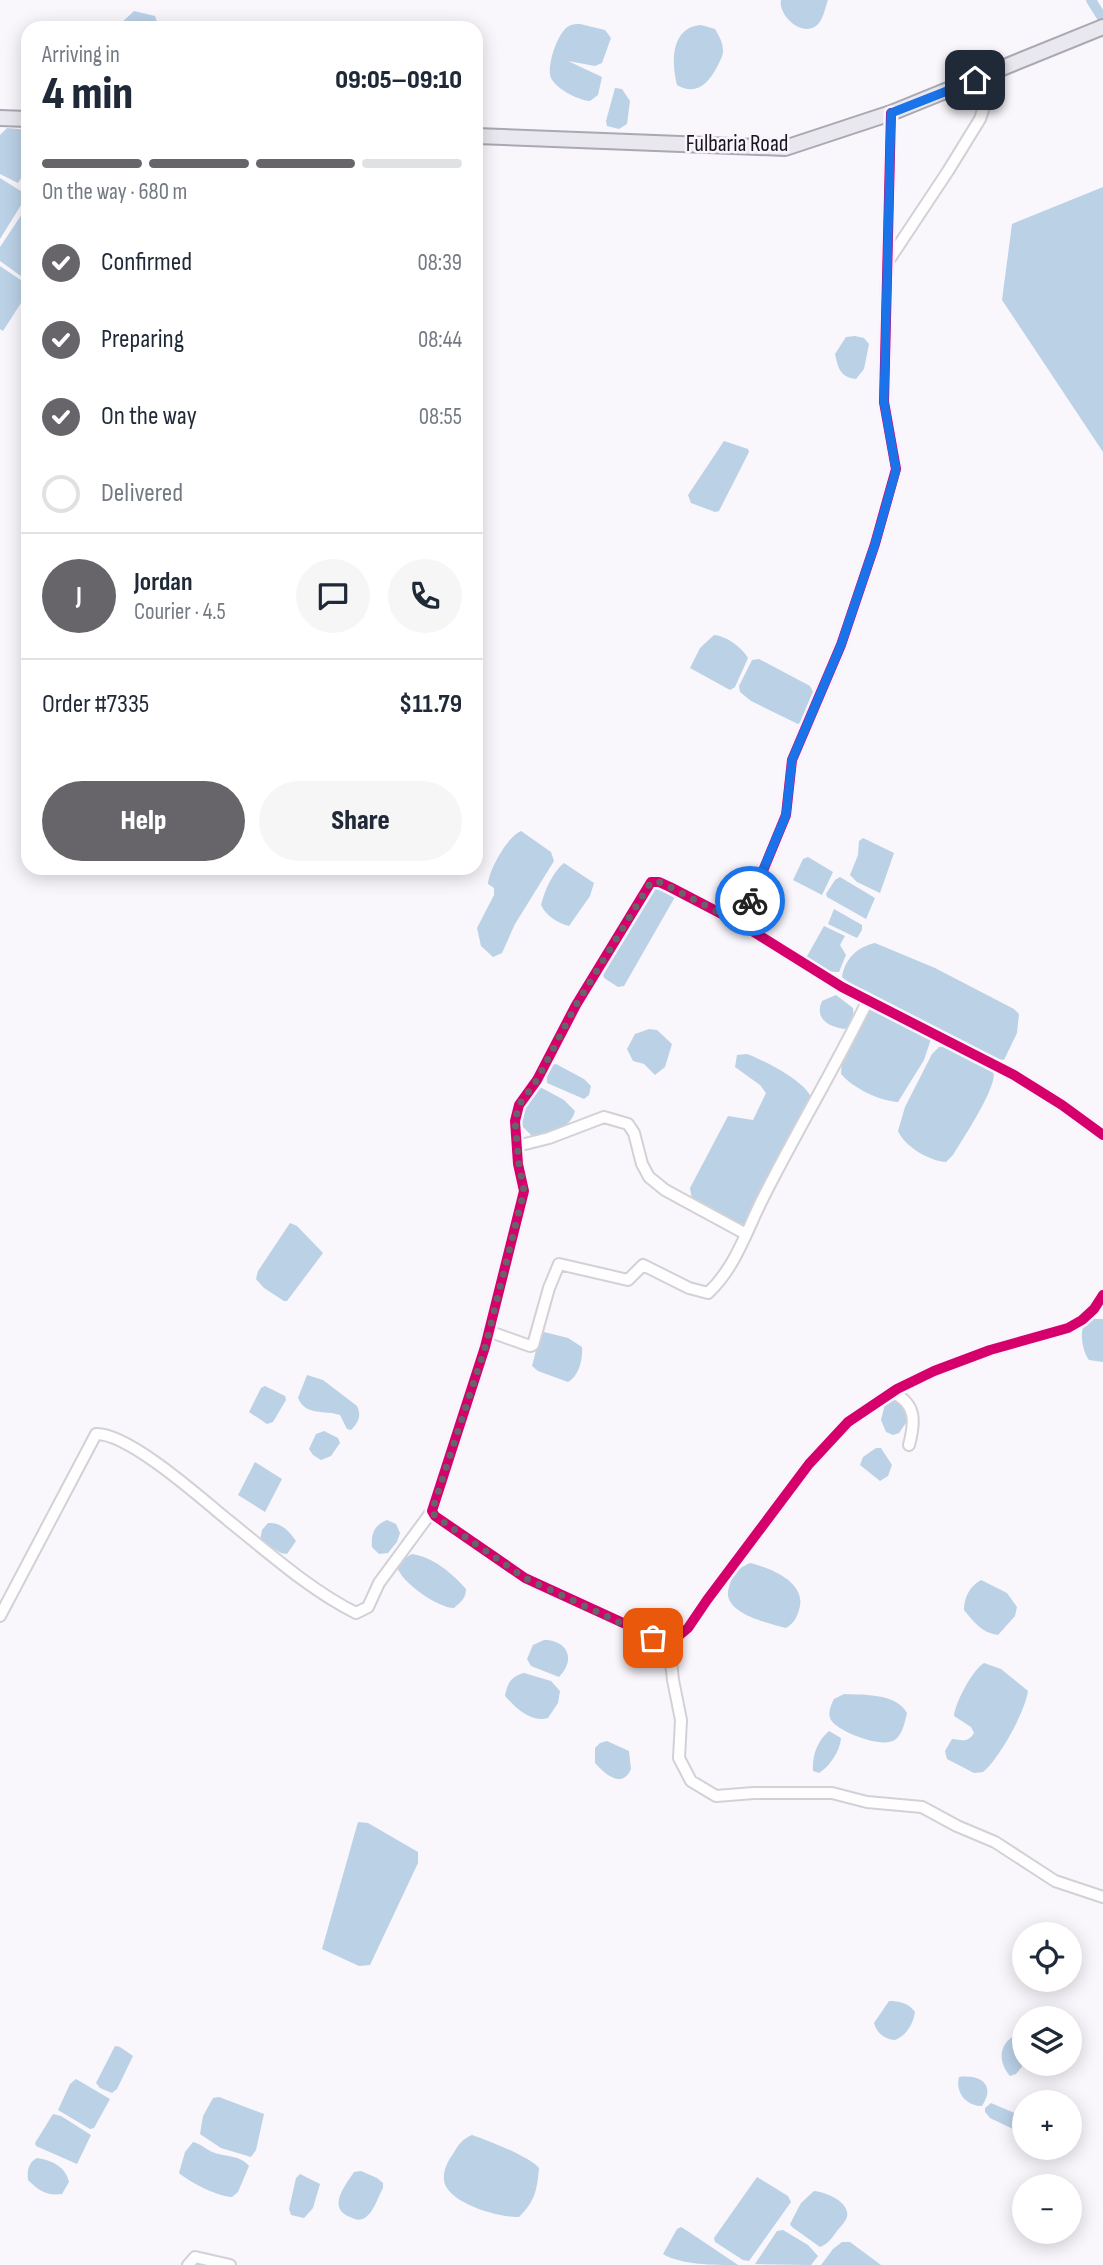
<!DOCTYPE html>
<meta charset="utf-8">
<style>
:root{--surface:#fff;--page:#f6f6f7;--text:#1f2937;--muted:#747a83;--line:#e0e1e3;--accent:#67656a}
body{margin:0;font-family:"Sofia Sans Condensed",sans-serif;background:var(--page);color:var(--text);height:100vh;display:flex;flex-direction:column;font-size:26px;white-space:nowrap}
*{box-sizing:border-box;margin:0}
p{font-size:23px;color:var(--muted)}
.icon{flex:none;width:38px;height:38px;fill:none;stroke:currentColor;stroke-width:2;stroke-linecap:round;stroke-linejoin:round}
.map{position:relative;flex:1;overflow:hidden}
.side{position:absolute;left:21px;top:21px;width:462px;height:854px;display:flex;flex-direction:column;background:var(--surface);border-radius:21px;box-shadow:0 4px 18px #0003}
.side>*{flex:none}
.tools{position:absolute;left:1012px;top:1922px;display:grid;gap:14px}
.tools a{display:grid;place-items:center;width:70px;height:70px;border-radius:50%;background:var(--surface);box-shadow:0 4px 18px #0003;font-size:35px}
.pin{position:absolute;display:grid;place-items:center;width:60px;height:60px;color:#fff;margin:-30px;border-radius:14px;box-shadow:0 4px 10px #0006}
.courier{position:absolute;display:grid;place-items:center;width:70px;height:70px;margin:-35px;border:5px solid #1a73e8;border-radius:50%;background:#fff;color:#222;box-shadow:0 2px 9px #0007}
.overview em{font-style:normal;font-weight:800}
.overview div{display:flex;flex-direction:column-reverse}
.overview{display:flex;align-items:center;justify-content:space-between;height:119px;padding:0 21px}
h1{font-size:46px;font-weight:800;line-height:52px}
.bar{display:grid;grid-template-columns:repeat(4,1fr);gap:10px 7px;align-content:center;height:84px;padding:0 21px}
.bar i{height:9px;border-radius:5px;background:var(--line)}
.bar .active{background:var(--accent)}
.bar p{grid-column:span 4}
.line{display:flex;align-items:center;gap:18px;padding:0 21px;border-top:2px solid var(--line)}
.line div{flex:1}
.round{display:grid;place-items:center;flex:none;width:74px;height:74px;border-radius:37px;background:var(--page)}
ol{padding:0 21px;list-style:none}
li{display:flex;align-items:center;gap:21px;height:77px}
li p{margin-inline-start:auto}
li .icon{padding:7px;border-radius:50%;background:var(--accent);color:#fff;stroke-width:4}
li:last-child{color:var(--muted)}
li i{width:38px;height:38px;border:4px solid var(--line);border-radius:50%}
.primary-button{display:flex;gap:14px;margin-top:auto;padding:14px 21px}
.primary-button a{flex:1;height:80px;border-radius:42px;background:var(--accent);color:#fff;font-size:28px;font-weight:800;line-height:80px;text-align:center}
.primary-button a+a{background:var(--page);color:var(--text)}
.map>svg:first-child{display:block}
.water{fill:#bbd1e6}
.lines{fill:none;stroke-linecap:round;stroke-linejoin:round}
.canal{stroke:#bbd1e6;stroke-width:10}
.minor-casing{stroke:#d4d1d6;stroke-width:14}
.major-casing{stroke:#a9a8b3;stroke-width:18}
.minor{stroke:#fefeff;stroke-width:10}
.major{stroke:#e8e8ee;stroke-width:14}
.cycleway-casing{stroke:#f9f4fe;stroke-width:15}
.cycleway{stroke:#d6006c;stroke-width:10}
.done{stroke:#67656a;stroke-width:7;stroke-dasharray:0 12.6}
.route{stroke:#1a73e8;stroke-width:9}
.labels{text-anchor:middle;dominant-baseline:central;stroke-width:5;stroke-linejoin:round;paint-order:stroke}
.street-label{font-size:23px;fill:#19171b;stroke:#f9f4fe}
</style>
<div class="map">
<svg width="1103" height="2265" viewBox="0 0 1103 2265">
<rect width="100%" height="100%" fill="#f9f6fc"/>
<path class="water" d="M781,0H828C825,8 823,21 816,26C801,37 778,15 781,0Z
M134,11L155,16L159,28H116Z
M580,24L605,30L611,38L602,63L595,66L568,61L602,77L598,95L590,101C578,100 556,89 551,78C546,67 558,31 569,26C572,24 577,24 580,24Z
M701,25L715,29C719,36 723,42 723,51C723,56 720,61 717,67C708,84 696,96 677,85C671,62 671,27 701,25Z
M615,88L622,89L630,101L627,124L619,129L607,126L606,121Z
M7,128L28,130V167L18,183L0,174V135Z
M0,178L24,193L26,197L0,239Z
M1103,187V452L1002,300L1012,224Z
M28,205V281L0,261V247Z
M0,266L28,285V292L3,331L0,329Z
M855,336L864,338L869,344L864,369L856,379C840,377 838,368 835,354L846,337Z
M724,441L748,449L749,452L719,511L715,512L691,503L688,495Z
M714,635C726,636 742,647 748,658L735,687L730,690L690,668L700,648Z
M759,659L810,686L814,694L801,722L798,724L751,701L740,692L739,686L752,660Z
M521,831L551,852L554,861L515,924L502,953L493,957L481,946L477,928L494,895V888L488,884C489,870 507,837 521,831Z
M863,838L894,853L880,893L857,882L850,875L858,855L859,841Z
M808,857L833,872L822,895L793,880L803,859Z
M564,863L594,883L590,896L569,926C558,923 546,916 541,905C545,890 552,873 564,863Z
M840,877L875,898L866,919L827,897L826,894L835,880Z
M657,886L674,894L675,897L624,986L618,987L604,978L602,969Z
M834,909L862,925V930L857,938L828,924Z
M824,926L845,936L840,945L846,955L839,972C829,973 814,966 806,958Z
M875,943L935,968L1014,1009L1019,1014L1017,1033L1004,1060L991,1058L853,986L842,977C845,958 858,947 875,943Z
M836,995L853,1008L854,1019L845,1029C829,1027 814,1019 822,1001Z
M871,1010L881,1011L929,1036L931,1039L924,1060L898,1102C880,1101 853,1088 841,1074L842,1059L867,1013Z
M649,1029L657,1030L672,1044L665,1067L655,1075L644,1064L633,1061L627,1049L635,1034Z
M939,1047C952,1046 963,1053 975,1059C980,1062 990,1065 993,1071C1000,1083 961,1142 953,1155L946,1162C930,1161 905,1147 898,1131L905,1107L932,1054Z
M747,1054C763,1060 808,1082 812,1100L747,1225L741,1228L692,1200L690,1188L728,1116L753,1120L766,1093L760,1085L735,1067L737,1055Z
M556,1064L584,1079L591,1086L589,1095L584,1099L547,1083C546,1075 547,1071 552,1065Z
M540,1087L564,1100L575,1111C570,1130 549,1133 533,1137L520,1124L521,1114L525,1105Z
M290,1223L297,1226L323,1253L287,1301H284L264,1288L256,1279L258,1271Z
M1103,1319V1362L1089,1360C1083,1353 1078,1330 1086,1322C1091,1318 1097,1319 1103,1319Z
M544,1332L568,1338L582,1347C583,1359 579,1376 568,1382L538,1371L532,1366L540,1335Z
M307,1375L323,1380L357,1406C362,1416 358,1423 351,1430L347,1429L340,1415C325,1410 305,1416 298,1398Z
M265,1386L285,1396L286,1400L273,1422L267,1424L249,1412L261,1388Z
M890,1400H898L906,1406L908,1420L899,1433L893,1435L886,1432L881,1420L885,1404Z
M324,1431L338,1438L340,1443L331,1456L321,1460L313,1455L309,1449L316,1434Z
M876,1448H881L892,1465L888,1476L880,1481L860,1465L863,1457Z
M255,1462L282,1479L265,1512L238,1495Z
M387,1520L396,1524L400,1533L397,1542L388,1553L379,1554L372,1547C371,1534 374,1525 387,1520Z
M268,1523C281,1522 289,1531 296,1541L287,1554L281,1553L260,1540L262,1530Z
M412,1554C433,1557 452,1573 466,1589C466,1598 461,1602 454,1608C438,1608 402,1583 397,1567L401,1560Z
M750,1563C771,1568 808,1583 799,1610C796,1619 794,1623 786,1628C768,1623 720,1613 729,1587C733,1573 737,1569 750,1563Z
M981,1580L1007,1593L1017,1607L1015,1616L998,1635C982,1633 974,1622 964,1610C964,1597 970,1586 981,1580Z
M544,1640C568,1640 576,1660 559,1677L531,1666L527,1659L533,1645Z
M984,1663L1001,1669L1028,1691C1025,1712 999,1759 983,1772L974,1773L947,1759L945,1751L952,1739C962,1740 968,1743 974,1733L971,1727L954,1716C955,1703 973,1669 984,1663Z
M524,1673L551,1681L560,1691L558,1703L548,1718C531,1723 516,1708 505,1696C507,1684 511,1676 524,1673Z
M844,1694C864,1695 896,1693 907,1713C905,1721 903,1733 896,1739C885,1750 838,1732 831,1720C827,1713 831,1705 834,1699Z
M829,1731L841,1738C840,1751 830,1766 819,1773L813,1771C812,1756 817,1741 829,1731Z
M607,1741L629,1751L631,1769C622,1789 606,1775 595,1763V1748L600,1743Z
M358,1822L368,1823L418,1852V1863L370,1965L359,1966L322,1949Z
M889,2001C899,2001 909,2003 915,2012C913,2024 907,2035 895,2040C885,2039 877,2034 874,2023Z
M1017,2034L1024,2035L1025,2063L1016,2074L1010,2076C997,2061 999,2043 1017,2034Z
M115,2046L120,2047L133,2056L117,2089L112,2093L100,2088L96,2083Z
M959,2077C981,2074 996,2085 982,2106C967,2106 955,2093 959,2077Z
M76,2079L110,2099L94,2128L90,2129L58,2110L70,2084Z
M219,2097L264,2114L256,2150L251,2157L221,2148L200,2134L203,2116L213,2098Z
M991,2103L1019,2115L1022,2120L1021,2124L1013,2129L990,2118L985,2112V2108Z
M53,2114L61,2116L91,2135L77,2164L36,2146L35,2143Z
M472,2135C487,2140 530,2157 539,2168C537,2191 535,2201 519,2217C500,2218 446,2203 444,2180C443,2170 448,2161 453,2154C459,2144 461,2140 472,2135Z
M193,2142C202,2144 206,2150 215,2153C227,2157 240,2155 249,2166L238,2192L232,2197C219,2197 189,2182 179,2173L185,2152Z
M37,2158C52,2160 66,2167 69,2182L62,2194C47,2196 39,2191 28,2180C27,2171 28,2163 37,2158Z
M361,2171L377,2178L383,2183V2188C378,2197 374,2211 366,2217C361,2221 356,2220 350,2217C327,2208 344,2187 354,2172Z
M300,2174L320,2184L313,2208L304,2218L291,2215L289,2209L296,2178Z
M757,2177L788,2196L791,2202L749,2261L743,2260L715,2242L714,2238Z
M814,2191C825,2192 845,2200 847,2212C849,2219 841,2226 837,2231C832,2238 828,2244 820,2247L792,2227L790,2224L801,2203Z
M681,2227L689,2232L738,2265C714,2265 681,2265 663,2254L677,2229Z
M783,2230L808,2245L818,2256L811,2265L755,2264L777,2231Z
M842,2242H850L881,2265H821L833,2249Z"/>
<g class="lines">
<path class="canal" d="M1091,0L1103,19"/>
<defs>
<path id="minor" d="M891,113L884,402L896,469L875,544L841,645L792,760L786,815L741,924L842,987L1014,1075L1062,1105L1103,1135
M889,260L948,171L980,119L996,71
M741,924L670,887L659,882H651L576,1005L537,1080L519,1105L515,1121L518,1164L524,1191L485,1347L432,1511L435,1516L525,1578L669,1644L688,1628L707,1600L809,1464L848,1422L897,1389L934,1371L990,1350L1068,1328L1082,1320L1094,1309L1103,1295
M517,1146L549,1138L604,1117L628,1124L634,1133L642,1164L649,1177L665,1190L746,1234
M488,1331L530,1346L533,1345L549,1288L559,1264L628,1280L643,1265L689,1288L708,1293C735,1268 746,1232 762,1200C796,1132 835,1068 868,1000
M892,1392C917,1404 915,1422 909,1445
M0,1616L96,1434C129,1433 202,1499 229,1521C269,1553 310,1590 356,1613L368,1607L379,1583L432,1511
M669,1644L673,1680L681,1720L679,1758L691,1781L716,1796L754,1793H832L867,1802L922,1807L957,1826L995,1842L1055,1881L1103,1897
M188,2265L195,2257L230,2265"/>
<path id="major" d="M0,118L28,119
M476,136L785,148L891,113L1103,27"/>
</defs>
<use href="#minor" class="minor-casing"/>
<use href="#major" class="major-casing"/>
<use href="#minor" class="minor"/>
<use href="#major" class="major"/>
<defs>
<path id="cycleway" d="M891,113L884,402L896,469L875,544L841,645L792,760L786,815L741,924L842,987L1014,1075L1062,1105L1103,1135
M741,924L670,887L659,882H651L576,1005L537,1080L519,1105L515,1121L518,1164L524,1191L485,1347L432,1511L435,1516L525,1578L669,1644L688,1628L707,1600L809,1464L848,1422L897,1389L934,1371L990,1350L1068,1328L1082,1320L1094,1309L1103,1295"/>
</defs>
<use href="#cycleway" class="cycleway-casing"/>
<use href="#cycleway" class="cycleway"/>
</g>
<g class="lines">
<path class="done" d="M653,1638L525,1578L435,1516L432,1511L485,1348L524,1191L519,1164L515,1121L519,1105L537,1080L576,1005L651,882H659L670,887L741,924L750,901"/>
<path class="route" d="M750,901L786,815L792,760L841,645L875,544L896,470L884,402L891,113L975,80"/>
</g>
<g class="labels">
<g class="street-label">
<text x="737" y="144">Fulbaria Road</text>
</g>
</g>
</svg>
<div class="tools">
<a><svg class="icon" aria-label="locate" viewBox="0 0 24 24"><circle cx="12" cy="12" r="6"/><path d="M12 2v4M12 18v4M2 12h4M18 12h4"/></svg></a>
<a><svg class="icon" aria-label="layers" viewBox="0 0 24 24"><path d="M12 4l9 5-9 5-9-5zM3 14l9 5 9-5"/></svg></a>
<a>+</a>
<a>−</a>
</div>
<div class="pin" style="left:653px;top:1638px;background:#ea580c"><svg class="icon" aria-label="bag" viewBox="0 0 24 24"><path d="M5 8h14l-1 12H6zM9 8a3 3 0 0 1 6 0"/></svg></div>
<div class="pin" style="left:975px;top:80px;background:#1f2937"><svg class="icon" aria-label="home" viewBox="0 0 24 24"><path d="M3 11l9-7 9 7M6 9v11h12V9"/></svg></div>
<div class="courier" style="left:750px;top:901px"><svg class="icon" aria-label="bike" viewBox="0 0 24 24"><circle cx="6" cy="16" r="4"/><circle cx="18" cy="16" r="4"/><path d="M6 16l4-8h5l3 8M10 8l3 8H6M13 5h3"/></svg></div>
<section class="side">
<div class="overview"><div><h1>4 min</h1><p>Arriving in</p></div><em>09:05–09:10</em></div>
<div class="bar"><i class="active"></i><i class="active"></i><i class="active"></i><i></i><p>On the way · 680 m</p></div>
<ol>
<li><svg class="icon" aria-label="check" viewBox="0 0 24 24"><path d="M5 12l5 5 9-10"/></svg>Confirmed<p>08:39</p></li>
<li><svg class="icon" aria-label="check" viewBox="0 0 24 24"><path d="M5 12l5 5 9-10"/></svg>Preparing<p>08:44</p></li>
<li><svg class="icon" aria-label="check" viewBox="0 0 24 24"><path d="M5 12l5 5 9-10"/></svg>On the way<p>08:55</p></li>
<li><i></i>Delivered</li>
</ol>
<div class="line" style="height:126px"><b class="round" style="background:var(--accent);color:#fff">J</b><div><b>Jordan</b><p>Courier · 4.5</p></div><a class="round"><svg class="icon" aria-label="chat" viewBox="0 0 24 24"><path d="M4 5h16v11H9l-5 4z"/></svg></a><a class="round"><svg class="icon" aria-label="phone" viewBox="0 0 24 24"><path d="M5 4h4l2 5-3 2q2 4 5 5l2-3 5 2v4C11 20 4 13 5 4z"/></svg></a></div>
<div class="line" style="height:91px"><div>Order #7335</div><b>$11.79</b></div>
<div class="primary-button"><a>Help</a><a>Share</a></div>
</section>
</div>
